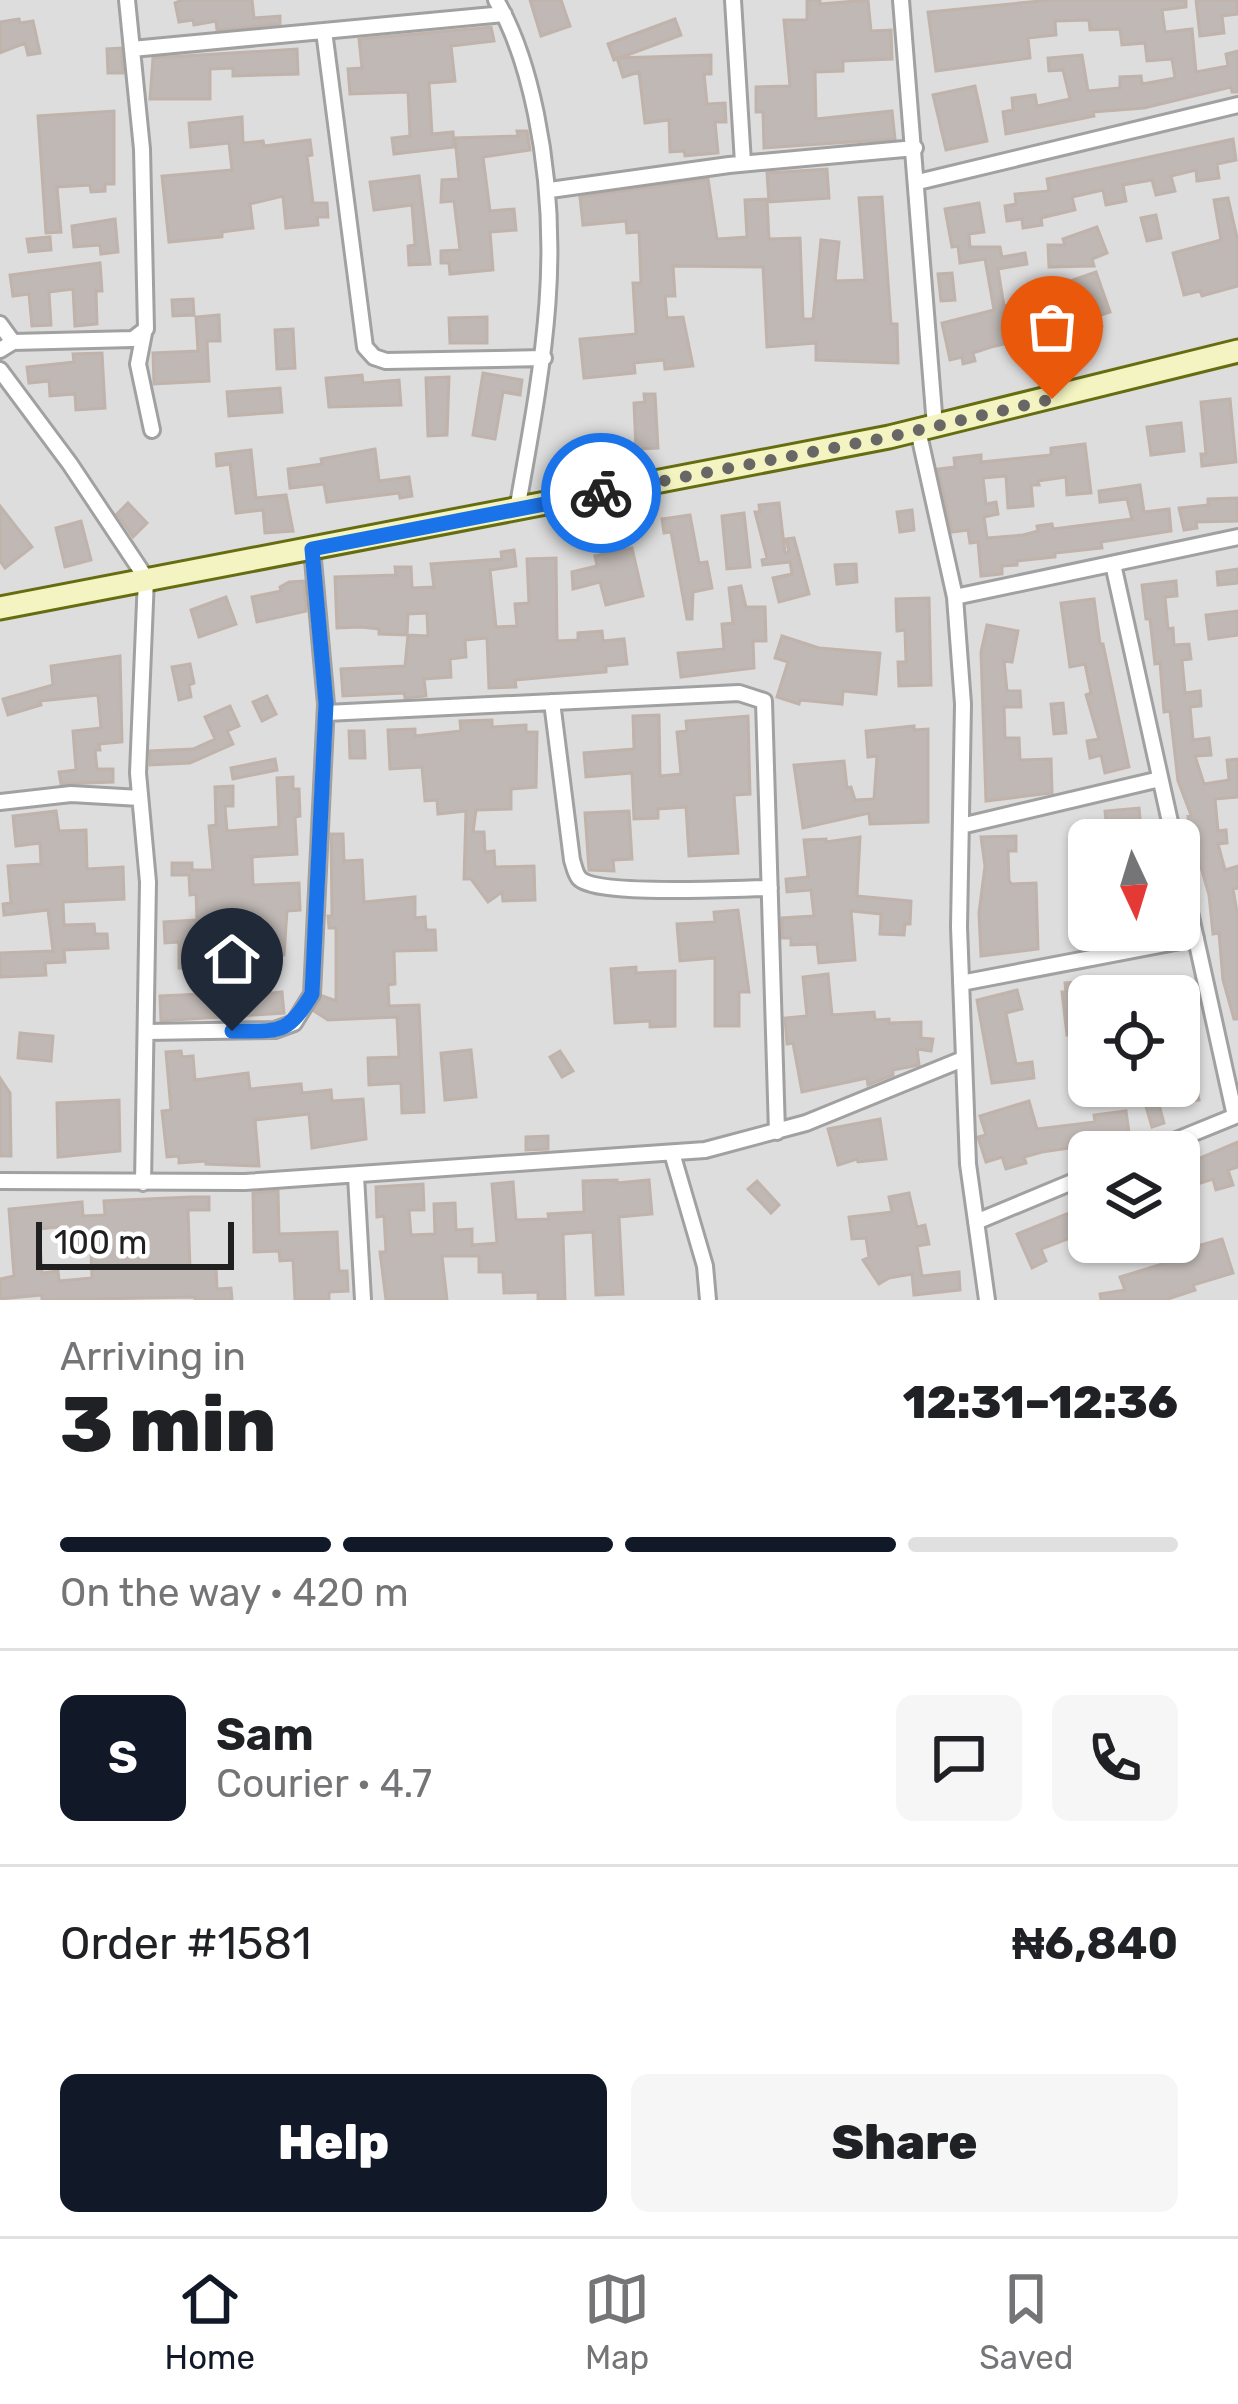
<!DOCTYPE html>
<meta charset="utf-8">
<style>
:root{--surface:#fff;--page:#f6f6f6;--text:#202124;--muted:#757577;--line:#e0e0e0;--accent:#111827}
body{margin:0;font-family:Rubik,sans-serif;background:var(--page);color:var(--text);height:100vh;display:flex;flex-direction:column;font-size:45px;white-space:nowrap}
*{box-sizing:border-box;margin:0}
p{font-size:39px;color:var(--muted)}
.icon{flex:none;width:66px;height:66px;fill:none;stroke:currentColor;stroke-width:2;stroke-linecap:round;stroke-linejoin:round}
.map{position:relative;height:1300px;overflow:hidden}
.side{display:flex;flex-direction:column;background:var(--surface);flex:1}
.side>*{flex:none}
.needle{width:78px;rotate:176deg}
.buttons{position:absolute;left:1068px;top:819px;display:grid;gap:24px}
.buttons a{display:grid;place-items:center;width:132px;height:132px;border-radius:18px;background:var(--surface);box-shadow:0 3px 9px #0004;font-size:60px}
.scale{position:absolute;left:36px;bottom:30px;width:198px;box-sizing:border-box;padding-left:12px;border:6px solid #202020;border-top:0;font-size:33px;line-height:42px;white-space:nowrap;color:#202020;-webkit-text-stroke:9px #fff;paint-order:stroke}
.pin{position:absolute;display:grid;place-items:center;width:102px;height:102px;color:#fff;margin:-123px -51px;border-radius:50% 50% 50% 0;rotate:-45deg;box-shadow:0 0 12px #0007}
.pin .icon{rotate:45deg}
.courier{position:absolute;display:grid;place-items:center;width:120px;height:120px;margin:-60px;border:9px solid #1a73e8;border-radius:50%;background:#fff;color:#222;box-shadow:0 3px 15px #0007}
.headline em{font-style:normal;font-weight:800}
.headline div{display:flex;flex-direction:column-reverse}
.headline{display:flex;align-items:center;justify-content:space-between;height:204px;padding:0 60px}
h1{font-size:78px;font-weight:800;line-height:90px}
.bar{display:grid;grid-template-columns:repeat(4,1fr);gap:18px 12px;align-content:center;height:144px;padding:0 60px}
.bar i{height:15px;border-radius:9px;background:var(--line)}
.bar .active{background:var(--accent)}
.bar p{grid-column:span 4}
.line{display:flex;align-items:center;gap:30px;padding:0 60px;border-top:3px solid var(--line)}
.line div{flex:1}
.round{display:grid;place-items:center;flex:none;width:126px;height:126px;border-radius:18px;background:var(--page)}
.action{display:flex;gap:24px;margin-top:auto;padding:24px 60px}
.action a{flex:1;height:138px;border-radius:18px;background:var(--accent);color:#fff;font-size:48px;font-weight:800;line-height:138px;text-align:center}
.action a+a{background:var(--page);color:var(--text)}
.menu{display:flex;justify-content:space-around;align-items:center;height:168px;border-top:3px solid var(--line);background:var(--surface);font-size:33px;color:var(--muted)}
.menu a{display:grid;justify-items:center;gap:6px}
.menu .active{color:var(--accent)}
.map>svg:first-child{display:block}
.residential{fill:#dedddd;fill-rule:evenodd}
.building{fill:#bfb8b4;stroke:#c0b3ab;stroke-width:3;fill-rule:evenodd}
.lines{fill:none;stroke-linecap:round;stroke-linejoin:round}
.minor-casing{stroke:#a1a1a1;stroke-width:20}
.secondary-casing{stroke:#666d10;stroke-width:27}
.minor{stroke:#fff;stroke-width:14}
.secondary{stroke:#f3f4c1;stroke-width:21}
.done{stroke:#686766;stroke-width:12;stroke-dasharray:0 21.6}
.route{stroke:#1a73e8;stroke-width:15}
</style>
<div class="map">
<svg width="1238" height="1300" viewBox="0 0 1238 1300">
<rect width="100%" height="100%" fill="#efece7"/>
<path class="residential" d="M0,0H1238V1300H0ZM1089,840H1179V930H1089ZM1089,996H1179V1086H1089ZM1089,1152H1179V1242H1089Z"/>
<path class="building" d="M182,0H252L254,18L280,16V24L217,30L216,21L194,25L193,20L179,22L175,3Z
M530,0H561L570,26L541,36Z
M807,0H820V4L868,0L871,31L891,30L892,59L843,61V71L815,72L816,119L892,111L895,139L764,148L763,112H756V87L790,86L784,20H807Z
M1050,0H1186V7L1162,10L1165,32L1192,29L1196,72L1228,66L1226,54L1238,51V92H1232L1231,87L1144,108L1093,112L1094,116L1006,134L1003,112L1013,110L1012,98L1035,95L1037,106L1070,99L1063,70L1049,71L1048,58L1082,55L1088,91L1120,88V77L1141,76L1142,84L1175,78L1172,59L1147,61L1145,43L1122,45L1120,29L1090,30L1089,20L1055,21L1056,35L1028,38L1030,58L936,71L928,12Z
M1196,0H1237L1238,14L1222,16L1224,33L1200,36Z
M19,19L20,23L33,21L40,53L28,55L25,43L0,53V22Z
M675,19L681,35L614,60L608,44Z
M491,27L494,41L451,46L455,81L429,83L432,134L453,132L454,147L394,154L392,138L410,136L408,92L350,94L348,69L362,68L359,39Z
M121,48L123,73H108L107,49Z
M297,49L298,74L233,76V68L210,69V99H150L153,58Z
M711,55V74H704L707,104L725,103L726,122H715L718,153L685,156L684,151L670,152L669,120L645,123L639,72L623,77L617,58Z
M975,86L987,141L946,150L933,95Z
M114,111V184H105V191L91,192L90,185L57,187L61,232L46,233L38,116Z
M242,117L243,143L263,141L264,146L310,140L312,155L307,156L313,203H327L328,217H317L318,225L286,228L283,196L250,204L253,228L222,232V237L169,242L162,176L232,170L229,143L191,147L189,123Z
M517,131H527L530,150L483,157L490,211L514,209L516,230L490,232L493,270L450,274L449,263H441V251L460,250L454,201L441,202L442,180L459,179L455,138L518,136Z
M1233,139L1236,160L1217,164L1219,178L1197,181L1196,170L1171,176L1175,191L1156,195L1152,180L1123,185L1126,201L1106,205L1103,190L1072,197L1075,210L1041,218L1042,225L1023,228L1022,219L1007,221L1005,206L1016,204L1015,194L1049,191L1047,179Z
M827,169L829,198L769,202L767,173Z
M419,176L430,264L409,265L408,246L415,245L412,205L374,210L370,182Z
M708,179L717,239L747,237L745,200L767,199L769,239L800,238L803,319H813L821,240L839,242L835,281L865,280L859,198L882,197L891,324H897L898,363L816,360V343L767,347L763,267L673,266L675,296H665L667,318L683,317L693,366L665,369L664,360L634,363L635,373L584,378L580,339L636,334L633,283H641L639,232L627,233L626,221L583,225L580,197Z
M1228,198L1238,242V286L1202,296L1200,291L1184,295L1173,253L1221,240L1214,200Z
M979,203L984,232L969,234L970,247H1000L1002,257L1025,253L1027,264L998,269L1004,306L1042,298L1050,333L991,347L973,353L975,361L963,364L962,357L950,360L942,323L994,310L985,259L960,263L958,246L952,247L945,209Z
M1156,215L1161,238L1147,241L1141,218Z
M115,219L118,252L101,254L100,245L74,247L72,226Z
M1097,227L1107,253L1092,259L1094,266L1049,267L1048,245H1065L1063,239Z
M50,237L51,250L29,252L27,239Z
M100,263L102,291H96L97,324L75,326L73,289L49,292L51,325L32,326L29,294L13,296L10,275Z
M1096,272L1110,312L1098,316L1102,326L1081,333L1085,353L1079,355L1076,346L1071,347V333L1056,286Z
M952,273L955,300L941,301L938,274Z
M193,299L194,315L173,316L172,300Z
M219,315L220,341H207L209,381L154,384L153,353L198,351L196,317Z
M487,317V343H450L449,318Z
M293,329L295,368L277,369L275,330Z
M102,353L105,408L76,410L75,394L50,396L49,381L29,383L27,367L74,362L73,354Z
M483,373L522,380L520,395L503,392L495,439L473,435Z
M362,375L363,383L399,380L401,405L329,407L326,378Z
M449,377L447,435L428,436L426,378Z
M280,388L282,412L229,416L227,392Z
M644,394H655L658,448L636,449L634,403L645,402Z
M1230,399L1236,462L1202,466L1201,454H1206L1201,402Z
M1181,423L1184,451L1151,455L1147,427Z
M1085,444L1091,493L1067,495L1066,477L1038,481L1039,485H1031L1033,506L1008,508L1006,476L983,478L986,504L996,502L998,514L984,517L987,538L1023,535L1038,531L1037,526L1052,524L1053,529L1132,519L1127,499L1100,502L1099,491L1140,485L1144,512L1169,509L1171,531L1101,542L1102,548L1055,553V557L1017,561V565L1002,566V574L981,576L978,542L970,543L968,530L952,532L938,469L955,467L954,458L981,455V462L1051,455V448Z
M375,449L379,481L409,477L412,496L400,498L399,493L327,502L324,484L290,488L288,469L322,464L321,459Z
M251,450L256,498L286,495L293,531L265,533L263,510L236,513L230,464L217,466L216,454Z
M1238,498V521L1196,522L1197,528L1184,530L1179,508L1208,505V499Z
M128,503L147,523L133,537L117,514Z
M779,503L785,553L789,552L786,539L794,538L809,594L779,602L773,578L792,574L790,562L763,565L762,560L767,558L755,512H760L759,505Z
M0,506L32,547L5,568L0,561Z
M912,510L914,530L900,532L897,512Z
M744,513L750,567L727,569L722,516Z
M690,515L699,563L707,562L712,588L693,592L692,619H687L671,532L664,533L662,519Z
M81,521L91,560L65,567L56,528Z
M632,548L643,596L606,605L600,582L573,589L572,572L597,566L595,556Z
M514,550L516,566L490,570L496,627L517,626L515,604L529,603L527,559L556,558L557,641L578,640V633L602,631L603,641L624,639L627,664L606,666V672L515,680L516,687L489,688L487,638L465,640L466,657L450,659L451,677L424,679L426,696L405,698L404,693L343,696L341,669L405,666L408,635L428,636L427,613L408,614L407,635L379,634V629L361,627L337,628L335,577L396,575L395,567H411L412,588L434,587L431,564L502,559L501,552Z
M856,564L857,582L837,584L835,565Z
M1238,569V583L1218,585L1217,572Z
M304,581L306,611L257,622L252,597L281,591L280,587L289,582Z
M1176,581L1177,596L1165,597L1168,629L1173,628L1174,645L1189,644L1191,659L1182,660L1185,693L1200,691L1201,706L1190,707L1193,740L1209,738L1211,755L1195,756L1204,784L1229,780L1227,760L1238,759V797L1215,799L1218,831L1226,830L1227,843L1218,844L1225,870L1238,866V888L1233,889L1238,918V1019H1234L1223,980L1219,933L1213,934L1209,895L1195,846L1191,847L1188,816L1191,815L1178,781L1170,711L1164,712L1160,663L1155,664L1150,619H1146L1142,585Z
M741,586L746,607H765L766,641H753L754,668L681,677L678,653L724,649L722,624L733,623L729,588Z
M226,597L236,624L199,637L191,610Z
M929,598L931,685L899,686L898,662H906L905,630L897,631L896,599Z
M1094,599L1100,644H1103L1129,767L1105,773L1101,755L1090,758L1087,741L1099,739L1086,695L1091,693L1085,664L1070,667L1061,603Z
M1238,611V635L1209,639L1206,615Z
M987,625L1018,631L1012,662L1004,661L1007,691H1020L1021,707H1004L1005,738H1019L1020,760L1051,759L1052,793L986,801L981,652Z
M782,636L819,648L880,653L876,694L843,691L842,704L800,700L799,704L777,697L788,662L775,658Z
M120,656L122,742L99,744L100,750H95L97,769H113V782L61,784L59,772L76,770L73,731L101,728L98,695L40,701L41,705L8,715L3,699L53,685L51,666Z
M190,664L194,683L189,685L191,697L179,700L172,667Z
M267,696L276,714L262,721L253,702Z
M1063,703L1066,733L1054,734L1051,704Z
M230,706L239,726L227,731L233,744L190,763L150,765V751L193,749L215,739L205,717Z
M659,715L660,776L681,774L677,732L687,731L686,721L748,716L750,794L734,795L738,853L689,856L686,807L658,809V818L634,819L632,773L586,777L584,753L634,749L633,716Z
M492,720V727L526,725V732H537L536,787L511,789V809L476,810L473,832H484L485,852L494,851L495,867L534,866L535,900L503,901L502,892L488,902L471,879H464L466,811L438,814L437,800L425,801L422,767L390,769L388,730L415,729V736L461,731L460,721Z
M914,726V730L928,729V822L870,824L869,813L803,828L794,765L844,761L847,788L851,787L855,800L874,799L877,756L868,757L866,731Z
M349,731H364L365,758H350Z
M275,759L277,770L233,779L231,768Z
M293,777V789H299L300,816L295,817L297,854L252,857L253,885L299,883L300,910L287,911L284,955L252,956L251,946L235,947L234,940L201,942L197,969L179,968V942L165,943L164,922L197,920L196,894L190,895L189,875H172V863H192V870H213L209,826L216,825L215,787L233,786V806H225L227,831L279,827L277,778Z
M1139,808L1142,839L1108,840L1105,811Z
M56,811L59,831L86,830L87,869L123,867L124,899L63,902L64,925L94,924L95,934H107L108,948L64,950L65,962L45,963L46,975L0,977V953L53,951L48,910L4,915L3,904L11,903L8,866L41,864L40,843L16,846L13,816Z
M629,811L632,859L613,860L614,871L589,870L585,813Z
M331,834H343L344,861L362,860L364,902L415,897V918L425,917L426,930H435L436,950L394,951L395,984L388,985L389,1006L419,1005L424,1112L402,1113L401,1083L369,1085L368,1058L399,1057L397,1017L328,1020L314,1011L323,996L336,1001V928H329L328,916H332Z
M1016,836V851H1008L1009,881L1012,884L1036,883L1038,949L981,956L979,913L985,866L981,837Z
M860,837L857,896L911,901L910,924H905L904,935L880,934L881,914L851,911L855,960L819,963L817,944L791,945V938H782V918L814,916L811,890L787,892L786,879L808,877L804,840L826,839V842Z
M738,910L749,992H739V1026H715V958L680,961L677,924L715,922L714,912Z
M636,967V973L675,971V1026L650,1027V1021L615,1023L611,969Z
M202,969H225L226,998L282,992L284,1013L161,1021L160,996L203,994Z
M828,974L832,1015L874,1012L875,1020L889,1019V1023L921,1022V1038L933,1039L931,1051L917,1049L919,1065L893,1070V1075L868,1085L867,1078L802,1092L793,1043L787,1044L785,1018L807,1016L803,977Z
M1078,982L1079,990L1089,988V1014L1082,1015L1084,1033L1067,1035L1062,992H1066L1065,983Z
M1017,990L1022,1009L1006,1013L1016,1064L1032,1062L1034,1078L992,1083L977,1000Z
M20,1033L53,1036L51,1061L18,1058Z
M1186,1038L1199,1100L1159,1105L1164,1123L1152,1127L1140,1086H1179V1039Z
M471,1050L476,1097L445,1100L441,1053Z
M181,1051L182,1057L193,1056L195,1080L248,1073L250,1089L301,1084L302,1093L331,1090L332,1101L363,1099L366,1139L312,1148L309,1114L255,1120L259,1166L206,1164V1161L179,1163V1156L167,1157L162,1111L171,1110L166,1052Z
M560,1051L573,1071L562,1077L550,1057Z
M0,1078L10,1093L11,1156H0Z
M119,1100L120,1151L58,1157L57,1103Z
M1029,1101L1037,1129L1095,1122L1094,1115L1126,1111L1129,1133L1082,1139L1083,1146L1042,1152L1024,1157L1026,1163L1006,1169L1002,1157L986,1162L978,1137L986,1135L980,1116Z
M880,1119L886,1159L858,1162L857,1159L838,1165L828,1129Z
M548,1136V1149L526,1150V1137Z
M1238,1142V1167L1228,1170L1233,1185L1216,1190L1213,1179L1179,1190V1167Z
M617,1180V1183L649,1180L652,1214L619,1217L623,1294L596,1295L593,1232L563,1234L565,1300H538V1292L504,1293L503,1272H479V1256H442L447,1300H386L380,1252H386L384,1216L377,1217L376,1187L423,1184L424,1210H409L411,1235L435,1234L434,1204L455,1203L456,1230L472,1229V1245L497,1243L492,1184L513,1182L516,1220L549,1219L548,1214L584,1212L583,1181Z
M757,1181L779,1205L771,1213L748,1189Z
M278,1191L279,1234L337,1232L339,1271H347L348,1291L329,1292V1300H295L293,1260L280,1261L279,1251L254,1252L253,1193Z
M909,1193L917,1227L925,1225L929,1244L917,1246L922,1276L959,1272L960,1290L914,1295L912,1274L889,1278L879,1284L863,1260L869,1257L866,1238L852,1239L849,1217L892,1212L889,1197Z
M191,1197H209V1210H188L190,1268L216,1267L217,1289L231,1288L232,1300H195V1297L42,1300V1295L0,1299V1279L14,1276L9,1209L82,1202L83,1216L105,1215L104,1201ZM58,1227L61,1254L91,1252L92,1278L59,1281L58,1271L42,1273L39,1229Z
M1089,1205V1246L1080,1250L1075,1236L1041,1249L1046,1261L1032,1268L1017,1234Z
M1222,1239L1233,1273L1193,1285L1195,1290L1165,1300H1101L1100,1294L1125,1290L1120,1277L1195,1254L1193,1247Z"/>
<g class="lines">
<defs>
<path id="minor" d="M496,0C516,34 528,75 536,114C565,256 542,369 517,510
M733,0L743,163
M901,0L935,426
M324,31L365,347L374,357L386,361L544,358
M132,49L504,14
M918,182L1238,105
M550,190L729,165L915,148
M0,324L13,342
M144,333L138,364L152,430
M0,350L13,342L133,339L146,329L142,149L127,0
M0,370L70,464L146,578L138,773L148,882L143,1183
M918,430L955,597L963,704L959,927L968,1164L987,1300
M1113,564L1174,840
M955,597L1238,537
M552,702L572,860C574,866 575,873 579,878C596,897 740,888 770,888
M326,713L739,693L764,701L777,1132
M0,802L71,794L140,798
M961,826L1160,779
M1179,862L1235,1116
M961,983L1196,938
M146,1032L275,1030L294,1023L312,994L326,704L312,549
M1147,1152L1238,1115
M672,1153L705,1266L708,1300
M356,1176L363,1300
M0,1181L245,1182L705,1150L806,1123L963,1059
M976,1222L1089,1175"/>
<path id="secondary" d="M0,608L889,437L1238,351"/>
</defs>
<use href="#minor" class="minor-casing"/>
<use href="#secondary" class="secondary-casing"/>
<use href="#minor" class="minor"/>
<use href="#secondary" class="secondary"/>
</g>
<g class="lines">
<path class="done" d="M601,493L889,437L1052,399"/>
<path class="route" d="M232,1031C279,1030 286,1037 312,994L326,704L312,549L601,493"/>
</g>
</svg>
<div class="buttons">
<a><svg class="needle" viewBox="-14 -14 28 28"><path d="M0-13l5 13h-10z" fill="#e53935"/><path d="M0 13l5-13h-10z" fill="#757577"/></svg></a>
<a><svg class="icon" aria-label="locate" viewBox="0 0 24 24"><circle cx="12" cy="12" r="6"/><path d="M12 2v4M12 18v4M2 12h4M18 12h4"/></svg></a>
<a><svg class="icon" aria-label="layers" viewBox="0 0 24 24"><path d="M12 4l9 5-9 5-9-5zM3 14l9 5 9-5"/></svg></a>
</div>
<div class="scale">100 m</div>
<div class="pin" style="left:1052px;top:399px;background:#ea580c"><svg class="icon" aria-label="bag" viewBox="0 0 24 24"><path d="M5 8h14l-1 12H6zM9 8a3 3 0 0 1 6 0"/></svg></div>
<div class="pin" style="left:232px;top:1031px;background:#1f2937"><svg class="icon" aria-label="home" viewBox="0 0 24 24"><path d="M3 11l9-7 9 7M6 9v11h12V9"/></svg></div>
<div class="courier" style="left:601px;top:493px"><svg class="icon" aria-label="bike" viewBox="0 0 24 24"><circle cx="6" cy="16" r="4"/><circle cx="18" cy="16" r="4"/><path d="M6 16l4-8h5l3 8M10 8l3 8H6M13 5h3"/></svg></div>
</div>
<section class="side">
<div class="headline"><div><h1>3 min</h1><p>Arriving in</p></div><em>12:31–12:36</em></div>
<div class="bar"><i class="active"></i><i class="active"></i><i class="active"></i><i></i><p>On the way · 420 m</p></div>
<div class="line" style="height:216px"><b class="round" style="background:var(--accent);color:#fff">S</b><div><b>Sam</b><p>Courier · 4.7</p></div><a class="round"><svg class="icon" aria-label="chat" viewBox="0 0 24 24"><path d="M4 5h16v11H9l-5 4z"/></svg></a><a class="round"><svg class="icon" aria-label="phone" viewBox="0 0 24 24"><path d="M5 4h4l2 5-3 2q2 4 5 5l2-3 5 2v4C11 20 4 13 5 4z"/></svg></a></div>
<div class="line" style="height:156px"><div>Order #1581</div><b>₦6,840</b></div>
<div class="action"><a>Help</a><a>Share</a></div>
</section>
<nav class="menu">
<a class="active"><svg class="icon" aria-label="home" viewBox="0 0 24 24"><path d="M3 11l9-7 9 7M6 9v11h12V9"/></svg>Home</a>
<a><svg class="icon" aria-label="map" viewBox="0 0 24 24"><path d="M3 6l6-2 6 2 6-2v14l-6 2-6-2-6 2zM9 4v14M15 6v14"/></svg>Map</a>
<a><svg class="icon" aria-label="saved" viewBox="0 0 24 24"><path d="M7 4h10v16l-5-4-5 4z"/></svg>Saved</a>
</nav>
